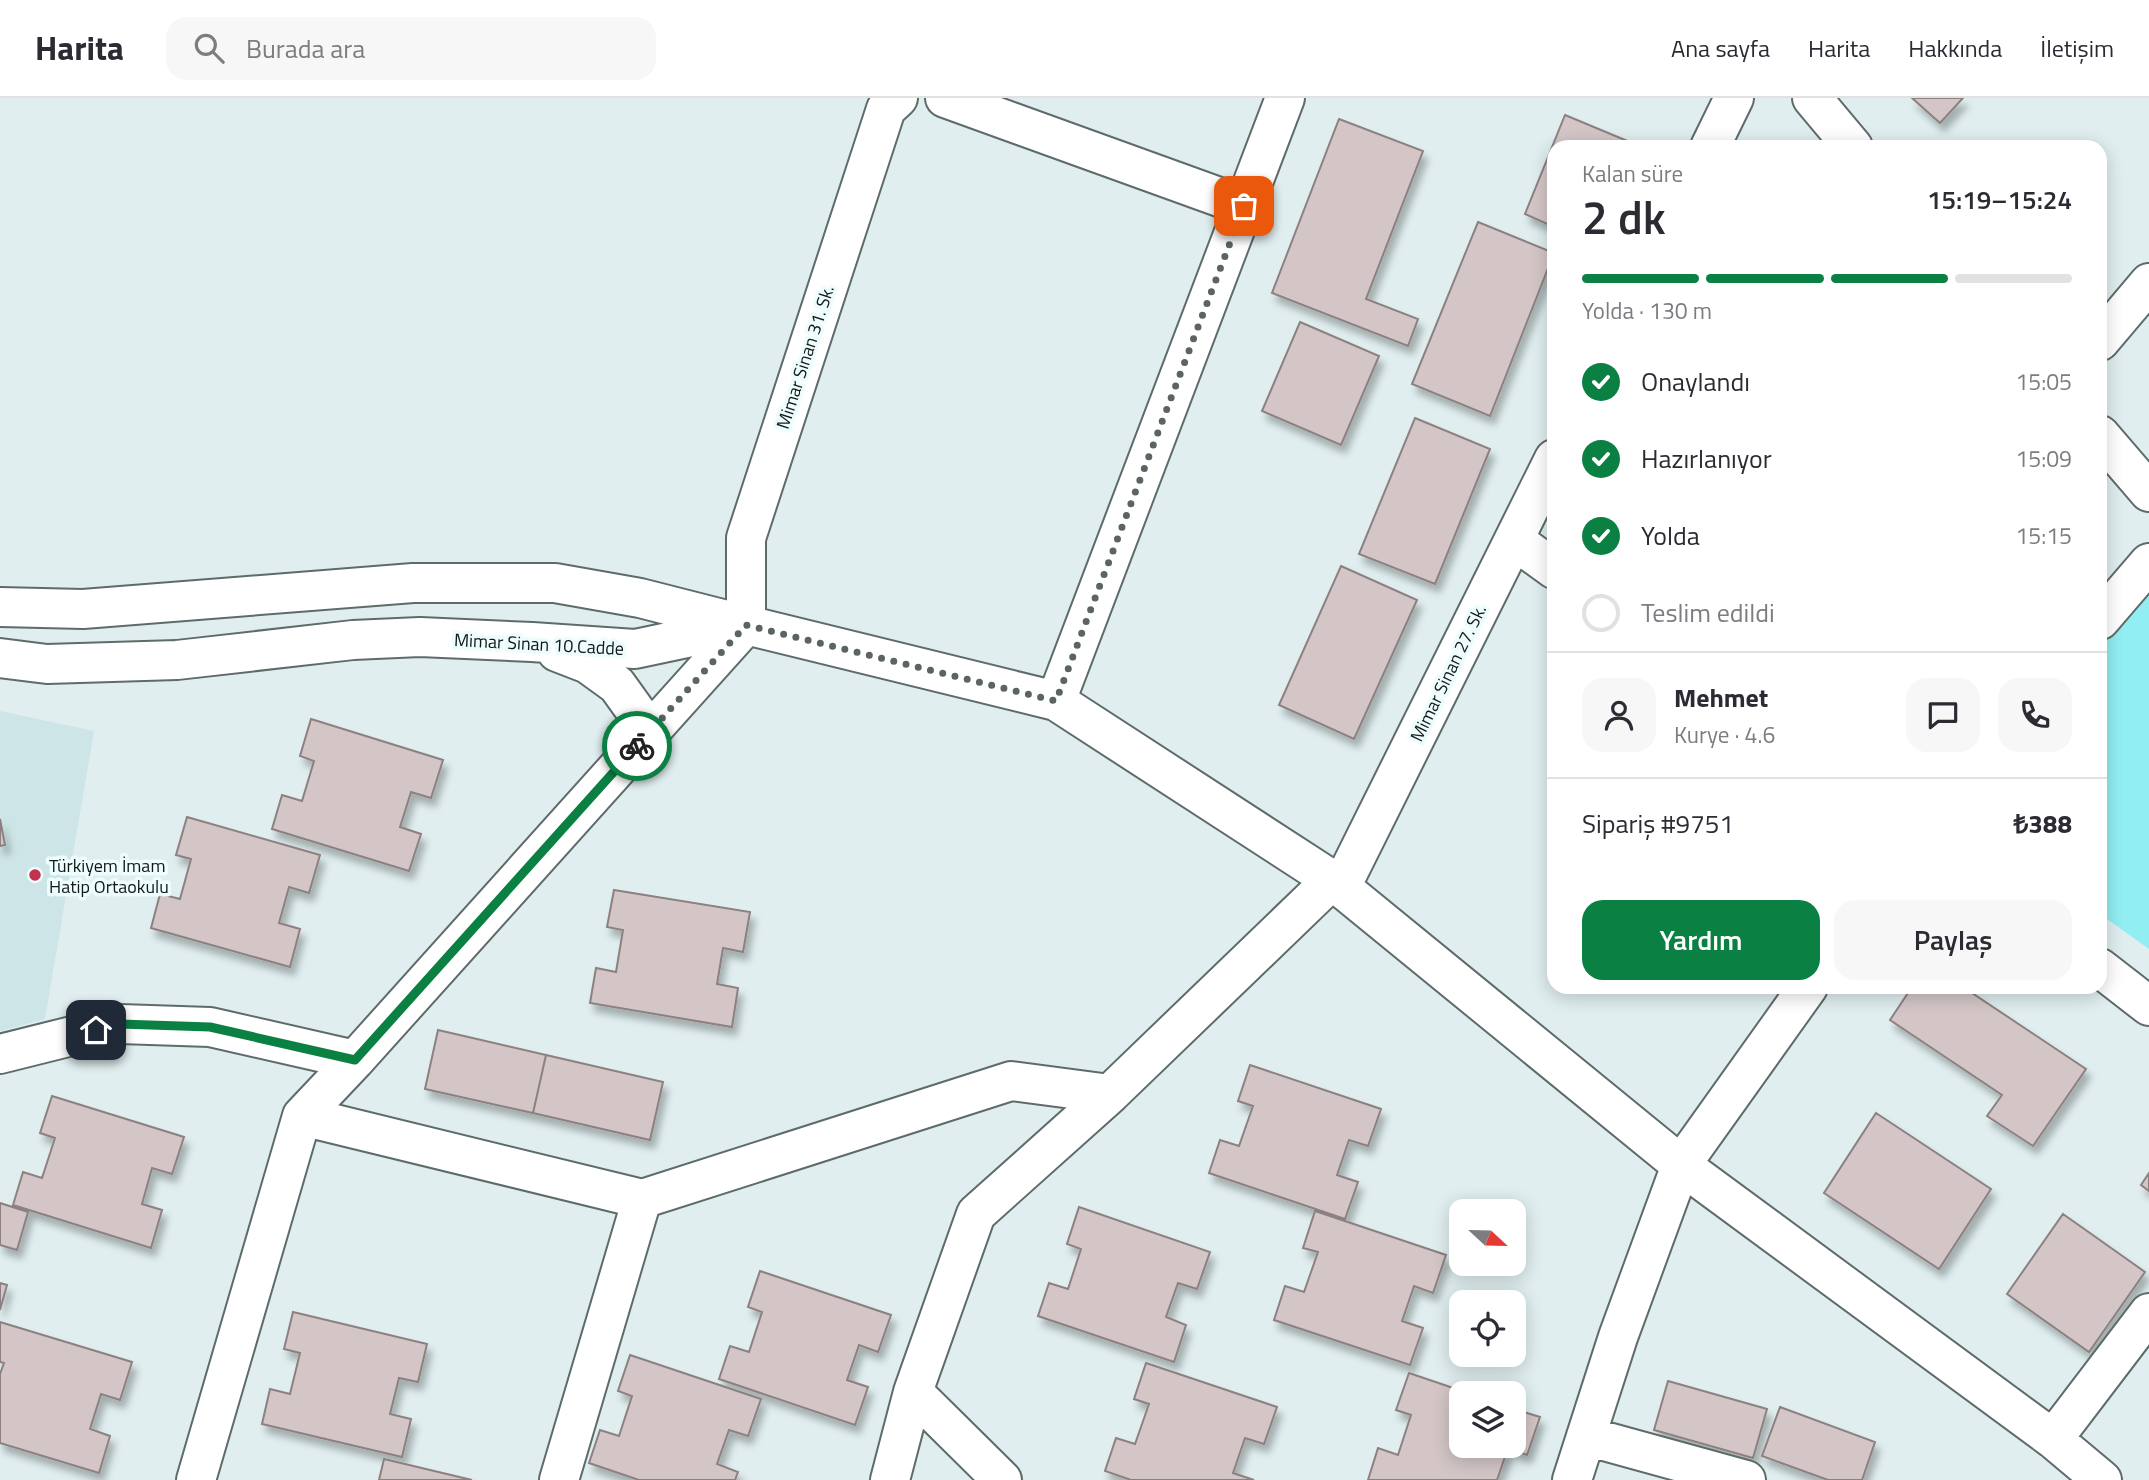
<!DOCTYPE html>
<html lang="tr">
<meta charset="utf-8">
<style>
:root{--surface:#fff;--page:#f7f7f7;--text:#2b2b33;--muted:#7c7c81;--line:#e1e1e2;--accent:#0b8043}
body{margin:0;font-family:"Titillium Web",sans-serif;background:var(--page);color:var(--text);height:100vh;display:flex;flex-direction:column;font-size:26px;white-space:nowrap}
*{box-sizing:border-box;margin:0}
p{font-size:23px;color:var(--muted)}
.icon{flex:none;width:38px;height:38px;fill:none;stroke:currentColor;stroke-width:2;stroke-linecap:round;stroke-linejoin:round}
.map{position:relative;flex:1;overflow:hidden}
.details{position:absolute;left:1547px;top:42px;width:560px;height:854px;display:flex;flex-direction:column;background:var(--surface);border-radius:21px;box-shadow:0 4px 18px #0003}
.details>*{flex:none}
.needle{width:46px;rotate:112deg}
.fabs{position:absolute;left:1449px;top:1101px;display:grid;gap:14px}
.fabs a{display:grid;place-items:center;width:77px;height:77px;border-radius:14px;background:var(--surface);box-shadow:0 4px 18px #0003;font-size:35px}
.pin{position:absolute;display:grid;place-items:center;width:60px;height:60px;color:#fff;margin:-30px;border-radius:14px;box-shadow:0 4px 10px #0006}
.courier{position:absolute;display:grid;place-items:center;width:70px;height:70px;margin:-35px;border:5px solid #0b8043;border-radius:50%;background:#fff;color:#222;box-shadow:0 2px 9px #0007}
.head em{font-style:normal;font-weight:600}
.head div{display:flex;flex-direction:column-reverse}
.head{display:flex;align-items:center;justify-content:space-between;height:119px;padding:0 35px}
h1{font-size:46px;font-weight:600;line-height:52px}
.bar{display:grid;grid-template-columns:repeat(4,1fr);gap:10px 7px;align-content:center;height:84px;padding:0 35px}
.bar i{height:9px;border-radius:5px;background:var(--line)}
.bar .current{background:var(--accent)}
.bar p{grid-column:span 4}
.line{display:flex;align-items:center;gap:18px;padding:0 35px;border-top:2px solid var(--line)}
.line div{flex:1}
.round{display:grid;place-items:center;flex:none;width:74px;height:74px;border-radius:21px;background:var(--page)}
ol{padding:0 35px;list-style:none}
li{display:flex;align-items:center;gap:21px;height:77px}
li p{margin-inline-start:auto}
li .icon{padding:7px;border-radius:50%;background:var(--accent);color:#fff;stroke-width:4}
li:last-child{color:var(--muted)}
li i{width:38px;height:38px;border:4px solid var(--line);border-radius:50%}
.cta{display:flex;gap:14px;margin-top:auto;padding:14px 35px}
.cta a{flex:1;height:80px;border-radius:21px;background:var(--accent);color:#fff;font-size:28px;font-weight:600;line-height:80px;text-align:center}
.cta a+a{background:var(--page);color:var(--text)}
header{display:flex;align-items:center;gap:42px;box-sizing:border-box;height:98px;padding:0 35px;background:var(--surface);border-bottom:2px solid var(--line)}
header strong{font-size:33px}
nav{display:flex;gap:38px;margin-inline-start:auto;font-size:24px}
.search{width:490px;height:63px;background:var(--page);display:flex;align-items:center;gap:18px;box-sizing:border-box;padding:0 24px;border-radius:21px;color:var(--muted);font-size:26px}
.map>svg:first-child{display:block}
.built{fill:#cde5e6}
.green{fill:#91eef3}
.building{fill:#d4c6c6;stroke:#8d8080;stroke-width:2;filter:url(#shadow)}
.lines{fill:none;stroke-linecap:round;stroke-linejoin:round}
.minor-casing{stroke:#5e6b6b;stroke-width:42}
.minor{stroke:#fff;stroke-width:38}
.done{stroke:#5b6363;stroke-width:7;stroke-dasharray:0 12.6}
.route{stroke:#0b8043;stroke-width:9}
.poi-dot{fill:#c2314d;stroke:#edfcfc;stroke-width:2.5}
.labels{text-anchor:middle;dominant-baseline:central;stroke-width:7;stroke-linejoin:round;paint-order:stroke}
.street-label{font-size:18px;fill:#131818;stroke:#edfcfc}
.poi-label{font-size:18px;fill:#131818;stroke:#edfcfc;text-anchor:start}
</style>
<header>
<strong>Harita</strong>
<div class="search"><svg class="icon" aria-label="search" viewBox="0 0 24 24"><circle cx="10" cy="10" r="6"/><path d="M15 15l6 6"/></svg>Burada ara</div>
<nav><a>Ana sayfa</a><a>Harita</a><a>Hakkında</a><a>İletişim</a></nav>
</header>
<div class="map">
<svg width="2149" height="1382" viewBox="0 0 2149 1382">
<defs>
<filter id="shadow"><feDropShadow dx="4.5" dy="8" stdDeviation="3.5" flood-color="#0004"/></filter>
</defs>
<rect width="100%" height="100%" fill="#e0eeef"/>
<path class="built" d="M0,613L94,633L45,921L0,933Z"/>
<path class="green" d="M2149,478V851L2100,816V537Z"/>
<path class="building" d="M1912,0H1963L1940,25Z
M1565,17L1637,47V49H1554V129L1525,116Z
M1339,21L1423,53L1366,201L1418,221L1408,248L1272,195Z
M1478,124L1554,155L1490,318L1412,286Z
M1300,224L1379,258L1341,347L1262,313Z
M1415,320L1490,351L1435,486L1359,456Z
M1341,468L1417,502L1354,641L1279,607Z
M311,621L443,662L431,700L411,694L400,729L421,736L409,773L272,731L282,697L302,703L314,663L300,658Z
M187,719L320,757L309,795L289,789L279,825L300,831L290,869L151,830L160,796L180,801L191,761L176,757Z
M0,721L5,747L0,748Z
M614,792L750,814L743,854L723,850L717,886L738,890L732,929L590,905L596,870L616,874L623,832L607,829Z
M1912,889H1963L2086,971L2033,1048L1987,1018L2002,997L1890,922Z
M438,932L546,957L533,1015L425,991Z
M546,957L663,984L650,1042L533,1015Z
M1250,967L1381,1011L1368,1048L1349,1042L1337,1077L1358,1084L1345,1121L1209,1075L1220,1042L1239,1048L1253,1008L1238,1003Z
M52,998L184,1039L172,1076L152,1070L142,1106L162,1112L151,1150L13,1107L23,1074L42,1080L55,1040L40,1035Z
M1876,1015L1991,1091L1939,1171L1824,1095Z
M2149,1075V1093L2141,1087Z
M0,1105L28,1114L17,1152L0,1147Z
M1079,1109L1210,1154L1197,1191L1178,1185L1166,1219L1186,1227L1174,1264L1038,1218L1049,1185L1068,1191L1081,1151L1067,1146Z
M1315,1113L1446,1157L1433,1195L1414,1188L1402,1223L1423,1230L1410,1267L1274,1222L1285,1188L1304,1194L1318,1154L1303,1150Z
M2063,1116L2145,1174L2089,1254L2007,1196Z
M760,1173L891,1217L878,1254L859,1247L847,1282L868,1289L855,1327L719,1281L730,1248L749,1254L762,1214L748,1209Z
M0,1185L7,1187L0,1212Z
M293,1214L427,1246L418,1284L399,1280L390,1316L411,1321L402,1359L262,1326L270,1291L290,1296L300,1255L284,1251Z
M0,1224L132,1264L120,1302L101,1296L90,1331L110,1338L99,1375L0,1345V1276L4,1265L0,1264Z
M630,1257L761,1301L748,1338L729,1332L717,1366L738,1374L735,1382H639L589,1365L600,1332L619,1338L632,1298L618,1293Z
M1146,1265L1277,1309L1264,1346L1245,1340L1233,1375L1254,1382H1131L1105,1373L1116,1340L1135,1346L1149,1306L1134,1301Z
M1409,1275L1468,1295H1461V1348H1514V1311L1540,1319L1527,1357L1508,1350L1497,1382H1368L1378,1350L1398,1357L1411,1317L1396,1312Z
M1668,1283L1767,1311L1753,1360L1654,1332Z
M1780,1309L1875,1344L1862,1382H1828L1762,1358Z
M384,1361L472,1382H379Z"/>
<g class="lines">
<defs>
<path id="minor" d="M945,0L1244,108
M1812,0L1853,49
M1710,49L1734,0
M2100,243L2149,185
M2100,337L2149,394
M1514,442L1554,471
M0,509L83,511L413,485H555L640,500L746,527
M2100,522L2149,465
M746,527V440L886,11L898,0
M557,554L588,566L617,587L650,633
M0,560L47,566L177,562L353,542L420,539L532,544L635,551L739,529
M1056,603L1285,0
M1341,789L1554,361
M2100,870L2149,908
M0,956L120,926L210,929L355,962
M302,1018L642,1101L1011,983L1110,996
M913,1294L1002,1382
M1586,1338L1746,1382
M2053,1341L2149,1215
M196,1382L302,1018L355,962L746,527L1056,603L1332,782L1681,1067L2053,1341L2102,1382
M559,1382L642,1101
M890,1382L913,1294L976,1116L1110,996L1332,782
M1572,1382L1618,1239L1681,1067L1808,889"/>
</defs>
<use href="#minor" class="minor-casing"/>
<use href="#minor" class="minor"/>
</g>
<g class="lines">
<path class="done" d="M637,648L746,527L1056,603L1244,108"/>
<path class="route" d="M96,932L120,926L210,929L355,962L637,648"/>
</g>
<circle class="poi-dot" cx="35" cy="777" r="7"/>
<g class="labels">
<g class="street-label">
<text transform="translate(805 259) rotate(-72)">Mimar Sinan 31. Sk.</text>
<text transform="translate(539 546) rotate(3)">Mimar Sinan 10.Cadde</text>
<text transform="translate(1448 575) rotate(-64)">Mimar Sinan 27. Sk.</text>
</g>
<g class="poi-label">
<text x="49" y="767">Türkiyem İmam<tspan x="49" dy="21">Hatip Ortaokulu</tspan></text>
</g>
</g>
</svg>
<div class="fabs">
<a><svg class="needle" viewBox="-14 -14 28 28"><path d="M0-13l5 13h-10z" fill="#e53935"/><path d="M0 13l5-13h-10z" fill="#7c7c81"/></svg></a>
<a><svg class="icon" aria-label="locate" viewBox="0 0 24 24"><circle cx="12" cy="12" r="6"/><path d="M12 2v4M12 18v4M2 12h4M18 12h4"/></svg></a>
<a><svg class="icon" aria-label="layers" viewBox="0 0 24 24"><path d="M12 4l9 5-9 5-9-5zM3 14l9 5 9-5"/></svg></a>
</div>
<div class="pin" style="left:1244px;top:108px;background:#ea580c"><svg class="icon" aria-label="bag" viewBox="0 0 24 24"><path d="M5 8h14l-1 12H6zM9 8a3 3 0 0 1 6 0"/></svg></div>
<div class="pin" style="left:96px;top:932px;background:#1f2937"><svg class="icon" aria-label="home" viewBox="0 0 24 24"><path d="M3 11l9-7 9 7M6 9v11h12V9"/></svg></div>
<div class="courier" style="left:637px;top:648px"><svg class="icon" aria-label="bike" viewBox="0 0 24 24"><circle cx="6" cy="16" r="4"/><circle cx="18" cy="16" r="4"/><path d="M6 16l4-8h5l3 8M10 8l3 8H6M13 5h3"/></svg></div>
<section class="details">
<div class="head"><div><h1>2 dk</h1><p>Kalan süre</p></div><em>15:19–15:24</em></div>
<div class="bar"><i class="current"></i><i class="current"></i><i class="current"></i><i></i><p>Yolda · 130 m</p></div>
<ol>
<li><svg class="icon" aria-label="check" viewBox="0 0 24 24"><path d="M5 12l5 5 9-10"/></svg>Onaylandı<p>15:05</p></li>
<li><svg class="icon" aria-label="check" viewBox="0 0 24 24"><path d="M5 12l5 5 9-10"/></svg>Hazırlanıyor<p>15:09</p></li>
<li><svg class="icon" aria-label="check" viewBox="0 0 24 24"><path d="M5 12l5 5 9-10"/></svg>Yolda<p>15:15</p></li>
<li><i></i>Teslim edildi</li>
</ol>
<div class="line" style="height:126px"><a class="round"><svg class="icon" aria-label="person" viewBox="0 0 24 24"><circle cx="12" cy="8" r="4"/><path d="M4 21q1-7 8-7t8 7"/></svg></a><div><b>Mehmet</b><p>Kurye · 4.6</p></div><a class="round"><svg class="icon" aria-label="chat" viewBox="0 0 24 24"><path d="M4 5h16v11H9l-5 4z"/></svg></a><a class="round"><svg class="icon" aria-label="phone" viewBox="0 0 24 24"><path d="M5 4h4l2 5-3 2q2 4 5 5l2-3 5 2v4C11 20 4 13 5 4z"/></svg></a></div>
<div class="line" style="height:91px"><div>Sipariş #9751</div><b>₺388</b></div>
<div class="cta"><a>Yardım</a><a>Paylaş</a></div>
</section>
</div>
